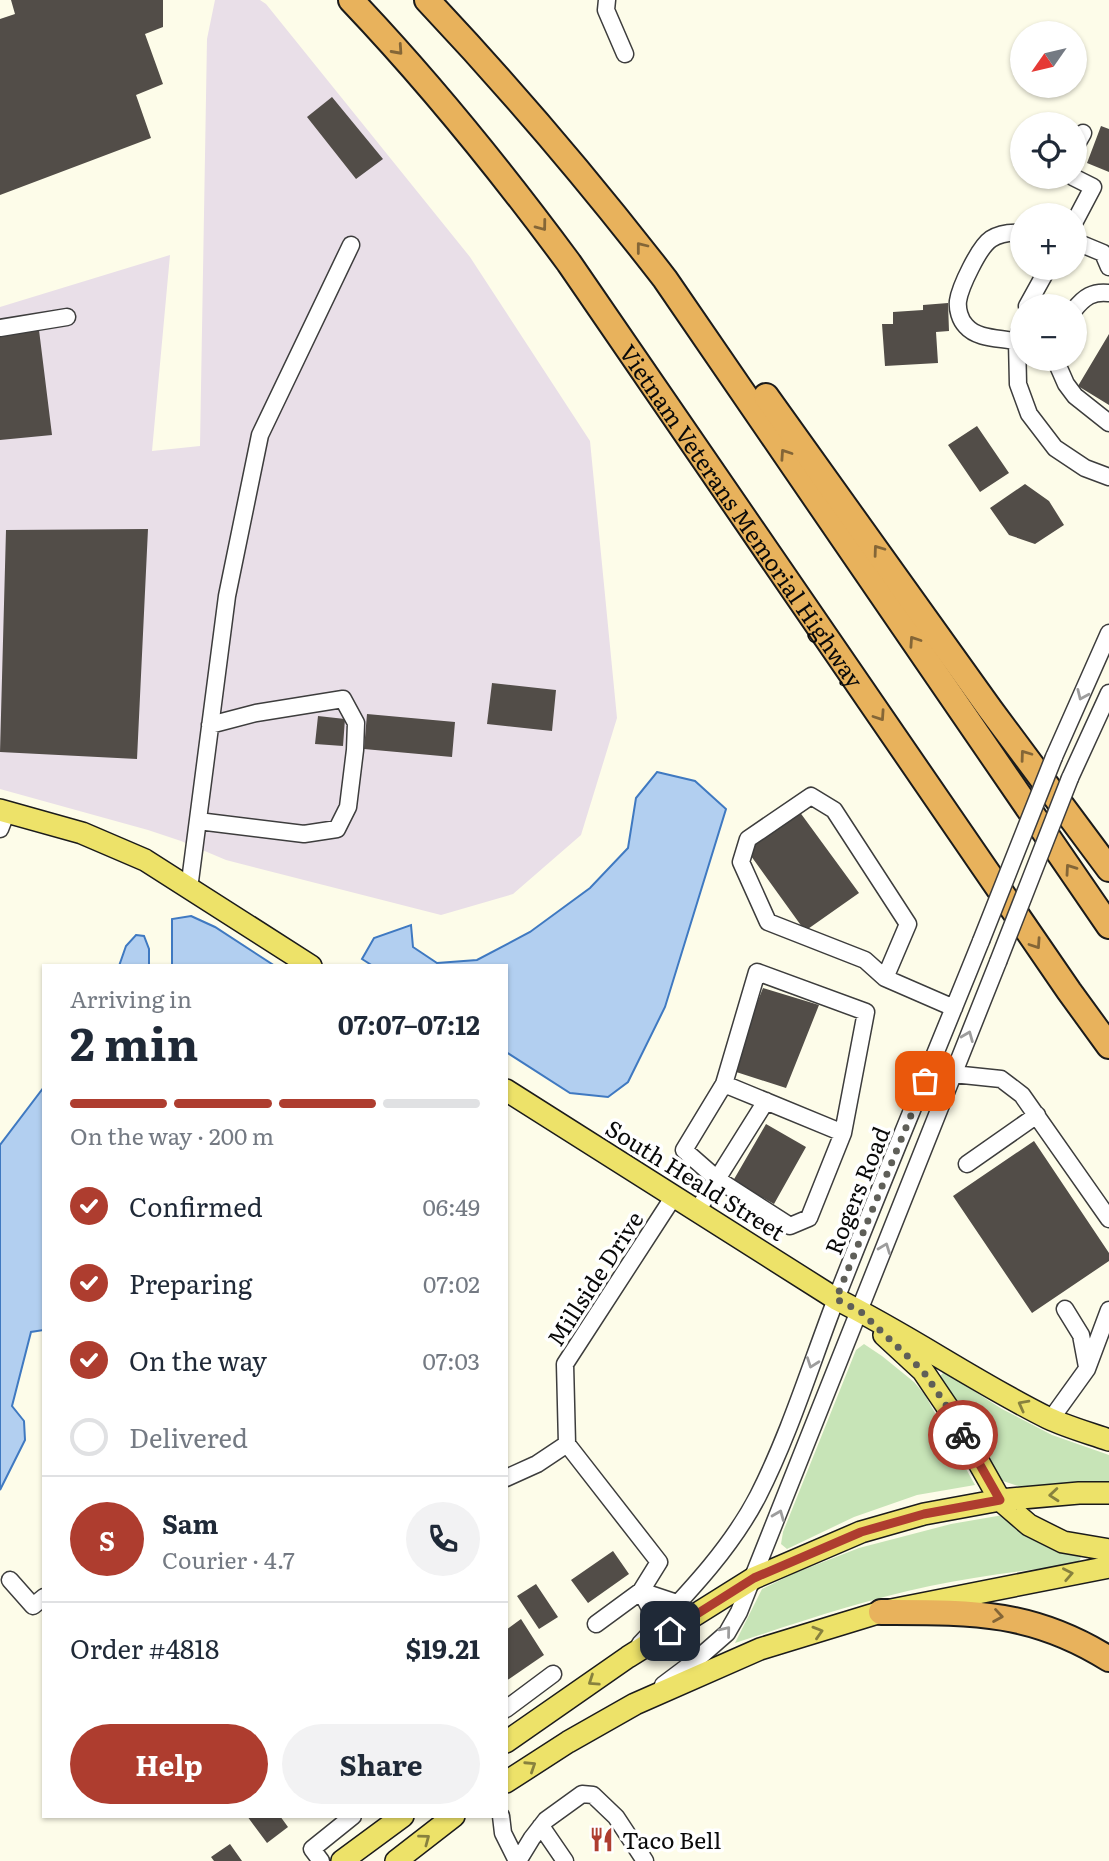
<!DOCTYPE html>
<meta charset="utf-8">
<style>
:root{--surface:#fff;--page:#f2f2f3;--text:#1f2937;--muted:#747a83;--line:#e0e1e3;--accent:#ae3d2f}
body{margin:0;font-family:Literata,serif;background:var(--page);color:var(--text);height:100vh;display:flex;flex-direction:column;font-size:26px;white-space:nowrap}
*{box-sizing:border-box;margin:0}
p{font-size:23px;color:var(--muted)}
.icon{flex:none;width:38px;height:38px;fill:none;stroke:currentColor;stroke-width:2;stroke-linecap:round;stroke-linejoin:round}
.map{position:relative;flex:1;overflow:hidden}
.sheet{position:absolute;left:42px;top:964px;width:466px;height:854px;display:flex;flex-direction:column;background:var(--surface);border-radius:0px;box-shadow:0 2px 5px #0004}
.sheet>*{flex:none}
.needle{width:46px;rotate:236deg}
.tools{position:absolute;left:1010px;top:21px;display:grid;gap:14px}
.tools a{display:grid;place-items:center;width:77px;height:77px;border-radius:50%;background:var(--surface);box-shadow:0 2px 5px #0004;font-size:35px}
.pin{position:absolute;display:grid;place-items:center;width:60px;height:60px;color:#fff;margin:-30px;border-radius:14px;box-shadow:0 4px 10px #0006}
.courier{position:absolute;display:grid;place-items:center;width:70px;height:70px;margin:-35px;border:5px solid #ae3d2f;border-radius:50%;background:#fff;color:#222;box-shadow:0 2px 9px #0007}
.head em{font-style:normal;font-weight:700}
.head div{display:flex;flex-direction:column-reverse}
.head{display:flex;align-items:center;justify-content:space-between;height:119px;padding:0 28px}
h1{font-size:46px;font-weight:700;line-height:52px}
.bar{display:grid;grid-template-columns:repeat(4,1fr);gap:10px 7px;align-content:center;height:84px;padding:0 28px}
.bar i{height:9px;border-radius:5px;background:var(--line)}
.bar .active{background:var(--accent)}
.bar p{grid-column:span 4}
.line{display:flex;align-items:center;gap:18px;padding:0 28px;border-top:2px solid var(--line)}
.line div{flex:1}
.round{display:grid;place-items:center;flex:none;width:74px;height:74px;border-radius:37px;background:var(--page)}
ol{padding:0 28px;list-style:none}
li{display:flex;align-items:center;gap:21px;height:77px}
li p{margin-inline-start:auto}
li .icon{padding:7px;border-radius:50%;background:var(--accent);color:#fff;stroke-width:4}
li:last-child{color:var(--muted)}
li i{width:38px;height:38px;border:4px solid var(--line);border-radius:50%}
.cta{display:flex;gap:14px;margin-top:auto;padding:14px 28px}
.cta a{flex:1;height:80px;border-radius:42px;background:var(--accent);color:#fff;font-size:28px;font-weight:700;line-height:80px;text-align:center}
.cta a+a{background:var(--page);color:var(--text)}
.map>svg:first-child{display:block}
.industrial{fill:#e9dfe8}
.green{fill:#c7e4b7}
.water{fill:#b2cff0;stroke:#3f79c1;stroke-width:2}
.building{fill:#524d48}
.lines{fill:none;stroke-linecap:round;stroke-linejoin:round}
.minor-casing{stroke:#3d3d3d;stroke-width:19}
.major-casing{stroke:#1b1b1b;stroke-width:24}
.highway-casing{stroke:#1b1b1b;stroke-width:28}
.minor{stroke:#fff;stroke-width:16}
.major{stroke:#ede269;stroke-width:21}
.highway{stroke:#e8b25c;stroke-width:24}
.minor-bridge-casing{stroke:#3d3d3d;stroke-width:19;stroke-linecap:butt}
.minor-bridge{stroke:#fff;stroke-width:16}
.oneway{stroke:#846637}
.oneway2{stroke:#9d9d9d}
.oneway3{stroke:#87813e}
.done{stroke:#5f5f58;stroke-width:7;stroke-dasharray:0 12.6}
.route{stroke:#ae3d2f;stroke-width:9}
.labels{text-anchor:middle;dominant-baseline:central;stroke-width:7;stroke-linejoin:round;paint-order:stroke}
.street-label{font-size:23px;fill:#0a0a0a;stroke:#fff}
.poi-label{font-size:23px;fill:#0a0a0a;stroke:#fff;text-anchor:start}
</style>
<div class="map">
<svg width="1109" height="1861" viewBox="0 0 1109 1861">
<rect width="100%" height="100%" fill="#fdfce9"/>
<path class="industrial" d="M215,0H260L266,4L470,257L590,441L617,718L581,835L513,894L441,915L226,860L181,841L148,830L0,789V307L170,255L152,451L200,446L207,39Z"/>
<path class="green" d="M864,1344L882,1356L914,1382L925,1395L975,1485L917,1495L854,1517L787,1549L781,1544L783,1532L856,1350Z
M944,1372L1002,1409L1052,1435L1109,1455V1482H1076L1021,1487L1003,1481L988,1464L938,1378Z
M1003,1515L1019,1531L1055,1550L1081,1557L1078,1564C1028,1570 979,1576 930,1586C864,1600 799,1622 735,1643L762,1589L795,1573L859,1548L951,1524Z"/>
<path class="water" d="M657,772L695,781L726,809L665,1007L628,1082L608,1097L570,1093L506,1052V966H373L362,959L374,938L411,925L413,947L437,963L477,960L530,932L590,888L628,848L636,798Z
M191,916L215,927L275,966H172V919Z
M136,935L144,936L149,949V966H119L126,946Z
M44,1087V1330L31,1332L12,1406L24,1421L25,1440L0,1490V1145Z"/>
<path class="building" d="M11,0H163V27L145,34L163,84L136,95L151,138L0,195V19L15,14Z
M332,97L383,159L356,179L307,117Z
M1101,126L1109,129V172L1087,163Z
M948,303L949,331L936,332L938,363L885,366L882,324H893V312L923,310V305Z
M39,330L52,435L0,440V334Z
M1109,334V405L1078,386Z
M977,426L1009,473L980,492L948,445Z
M1025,484L1049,501L1064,525L1035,544L1009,535L990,508Z
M148,529L137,759L0,752L6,530Z
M492,683L556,690L552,731L487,724Z
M367,714L455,722L452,757L364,749Z
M318,716L345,719L343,746L315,744Z
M799,811L859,893L805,931L746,849Z
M763,988L819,1005L786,1088L730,1070Z
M766,1124L806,1147L774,1204L733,1181Z
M1034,1141L1109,1253V1261L1032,1313L953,1196Z
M613,1551L629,1574L588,1603L571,1580Z
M536,1584L558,1617L539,1629L517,1596Z
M521,1619L544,1655L506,1681V1630Z
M247,1816H280L288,1827L267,1843Z
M230,1844L242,1861H214L211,1857Z"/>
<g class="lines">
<defs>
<path id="minor" d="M607,0L606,10L625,54
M1074,149L1083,133
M1073,177L1093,187L1074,223
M1022,233C1011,232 1000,233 991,239C979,247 960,287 958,301C957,309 960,320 966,326C979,341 1005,337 1022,343
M1074,241L1103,253L1109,267
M1027,306L1048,268
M1074,310C1084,297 1093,291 1109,293
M1022,324L1017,341L1018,384L1029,414L1055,448L1085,468L1109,477
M0,328L67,317
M1055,359L1066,384L1075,396L1109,423
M1054,757L1109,633
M1070,778L1109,693
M198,821L304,834L337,829L348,807L355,750L356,723L343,699L256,713L210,725
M0,829L7,811
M189,889L227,596L260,435L351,245
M885,978L908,924L834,810L811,796L748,839L741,862L768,922L865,960L885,978L954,1008
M953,1074L1001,1079L1022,1095L1109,1219
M724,1084L684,1150L717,1179L790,1226L809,1218L843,1133L866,1012L757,972L724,1084L843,1133
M967,1164L1037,1115
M697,1211L766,1101
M1065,1309L1081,1335L1087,1367
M1051,1419L1087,1369L1109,1310
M567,1444L659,1562L641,1591L596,1624
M506,1478L537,1464L567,1444L565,1364L674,1196
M10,1580L33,1606L44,1597
M658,1624L641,1591L677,1603
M640,1644C683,1598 729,1552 758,1496C790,1433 811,1364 836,1299C883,1179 933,1060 981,941
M663,1685L695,1661L727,1633L739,1612L998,962
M506,1709L553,1674
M501,1816L503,1833L517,1861
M541,1826L565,1861
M321,1861L312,1849L353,1816
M518,1861L532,1838L546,1820L582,1794L593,1795L616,1817L645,1861"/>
<path id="major" d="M0,810L82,833L145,860L311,966
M506,1090L836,1299C909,1335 975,1382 1048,1418C1067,1427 1089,1433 1109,1440
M884,1335L923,1371L948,1408L1000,1500L1029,1525L1063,1542L1109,1550
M506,1742L628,1657L754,1578L861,1532L924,1514L1000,1500L1079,1493H1109
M506,1782L568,1742L635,1704L760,1649L881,1612L1109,1567
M342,1861L403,1816
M396,1861L454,1816"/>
<g id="highway">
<path id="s1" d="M351,0C430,83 501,171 569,263L1069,991L1109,1046"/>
<path d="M427,0C512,90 590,182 665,279L1109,926"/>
<path d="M766,396L990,709L1109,869"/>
<path d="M881,1612C969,1612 1031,1610 1109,1659"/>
</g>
</defs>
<use href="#minor" class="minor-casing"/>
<use href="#major" class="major-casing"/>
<use href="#highway" class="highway-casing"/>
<use href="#minor" class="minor"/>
<use href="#major" class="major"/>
<use href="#highway" class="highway"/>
<defs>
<path id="minor-bridge" d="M981,941L1054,757
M998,962L1070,778"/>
</defs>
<use href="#minor-bridge" class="minor-bridge-casing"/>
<use href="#minor-bridge" class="minor-bridge"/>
</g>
<defs><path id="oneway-chevron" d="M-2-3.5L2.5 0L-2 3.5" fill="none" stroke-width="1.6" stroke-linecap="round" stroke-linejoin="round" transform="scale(1.75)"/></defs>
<g class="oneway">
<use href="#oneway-chevron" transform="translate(398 50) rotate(48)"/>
<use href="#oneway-chevron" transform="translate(542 226) rotate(53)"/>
<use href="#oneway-chevron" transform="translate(641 247) rotate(-128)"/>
<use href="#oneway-chevron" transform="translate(785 454) rotate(-124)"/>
<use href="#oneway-chevron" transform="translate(878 550) rotate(-126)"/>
<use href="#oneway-chevron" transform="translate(914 641) rotate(-124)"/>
<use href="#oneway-chevron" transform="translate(880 716) rotate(56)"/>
<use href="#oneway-chevron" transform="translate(1025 755) rotate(-126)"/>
<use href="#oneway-chevron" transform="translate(1070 869) rotate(-125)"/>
<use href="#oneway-chevron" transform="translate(1036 944) rotate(56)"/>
<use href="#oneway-chevron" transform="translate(998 1616) rotate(9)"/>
</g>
<g class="oneway2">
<use href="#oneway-chevron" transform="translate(1082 695) rotate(114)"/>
<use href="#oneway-chevron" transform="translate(968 1036) rotate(-68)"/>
<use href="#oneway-chevron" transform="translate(885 1248) rotate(-69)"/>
<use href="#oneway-chevron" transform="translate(812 1363) rotate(110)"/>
<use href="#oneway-chevron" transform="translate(779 1515) rotate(-68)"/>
<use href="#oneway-chevron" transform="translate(726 1631) rotate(-51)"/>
</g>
<g class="oneway3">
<use href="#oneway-chevron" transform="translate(1023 1405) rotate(-152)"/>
<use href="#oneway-chevron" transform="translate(1054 1495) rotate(175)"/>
<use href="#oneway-chevron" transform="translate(1068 1574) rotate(-11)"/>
<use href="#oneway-chevron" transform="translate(818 1632) rotate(-17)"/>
<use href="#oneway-chevron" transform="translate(593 1681) rotate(146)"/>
<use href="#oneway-chevron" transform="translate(531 1766) rotate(-33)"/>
<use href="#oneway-chevron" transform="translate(425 1839) rotate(-37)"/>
</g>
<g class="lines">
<path class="done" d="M925,1081L836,1299L860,1311L923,1371L948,1408L963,1435"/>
<path class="route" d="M670,1631L754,1578L861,1532L924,1514L1000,1500L963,1435"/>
</g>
<defs>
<symbol id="restaurant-bare" viewBox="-9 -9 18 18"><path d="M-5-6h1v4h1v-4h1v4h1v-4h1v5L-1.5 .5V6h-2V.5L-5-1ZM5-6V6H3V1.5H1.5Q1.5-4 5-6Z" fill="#ae3d2f" stroke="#fff" stroke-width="2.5" paint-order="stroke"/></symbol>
</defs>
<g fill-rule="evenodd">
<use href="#restaurant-bare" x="584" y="1822" width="35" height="35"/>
</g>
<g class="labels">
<g class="street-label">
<text stroke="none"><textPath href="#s1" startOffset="648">Vietnam Veterans Memorial Highway</textPath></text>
<text transform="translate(696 1179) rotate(32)">South Heald Street</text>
<text transform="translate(856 1190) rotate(-68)">Rogers Road</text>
<text transform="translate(594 1278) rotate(-57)">Millside Drive</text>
</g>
<g class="poi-label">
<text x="622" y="1839">Taco Bell</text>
</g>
</g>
</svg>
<div class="tools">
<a><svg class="needle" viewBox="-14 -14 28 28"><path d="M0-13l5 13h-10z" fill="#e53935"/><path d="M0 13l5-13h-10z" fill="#747a83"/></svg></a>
<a><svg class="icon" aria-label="locate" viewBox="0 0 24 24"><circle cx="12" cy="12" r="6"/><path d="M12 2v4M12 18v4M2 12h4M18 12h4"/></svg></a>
<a>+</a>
<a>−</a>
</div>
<div class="pin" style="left:925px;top:1081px;background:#ea580c"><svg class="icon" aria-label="bag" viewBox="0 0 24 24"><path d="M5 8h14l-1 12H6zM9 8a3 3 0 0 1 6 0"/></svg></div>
<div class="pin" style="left:670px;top:1631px;background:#1f2937"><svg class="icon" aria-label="home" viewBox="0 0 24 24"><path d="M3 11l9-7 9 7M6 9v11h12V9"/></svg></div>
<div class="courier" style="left:963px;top:1435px"><svg class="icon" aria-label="bike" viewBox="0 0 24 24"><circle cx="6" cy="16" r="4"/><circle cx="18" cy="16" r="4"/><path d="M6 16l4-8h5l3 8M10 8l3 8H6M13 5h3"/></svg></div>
<section class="sheet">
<div class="head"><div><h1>2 min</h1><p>Arriving in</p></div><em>07:07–07:12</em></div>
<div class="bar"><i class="active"></i><i class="active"></i><i class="active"></i><i></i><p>On the way · 200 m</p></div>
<ol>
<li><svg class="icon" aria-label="check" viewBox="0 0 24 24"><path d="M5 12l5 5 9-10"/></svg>Confirmed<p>06:49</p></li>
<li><svg class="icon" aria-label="check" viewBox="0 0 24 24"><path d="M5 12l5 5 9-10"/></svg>Preparing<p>07:02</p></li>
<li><svg class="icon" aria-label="check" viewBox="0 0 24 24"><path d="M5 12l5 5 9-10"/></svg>On the way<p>07:03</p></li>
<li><i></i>Delivered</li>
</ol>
<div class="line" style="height:126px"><b class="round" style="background:var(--accent);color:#fff">S</b><div><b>Sam</b><p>Courier · 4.7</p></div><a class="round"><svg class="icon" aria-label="phone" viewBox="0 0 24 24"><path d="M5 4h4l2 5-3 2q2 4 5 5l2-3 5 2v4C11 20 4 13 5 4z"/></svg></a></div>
<div class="line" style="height:91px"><div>Order #4818</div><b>$19.21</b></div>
<div class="cta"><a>Help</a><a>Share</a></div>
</section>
</div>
